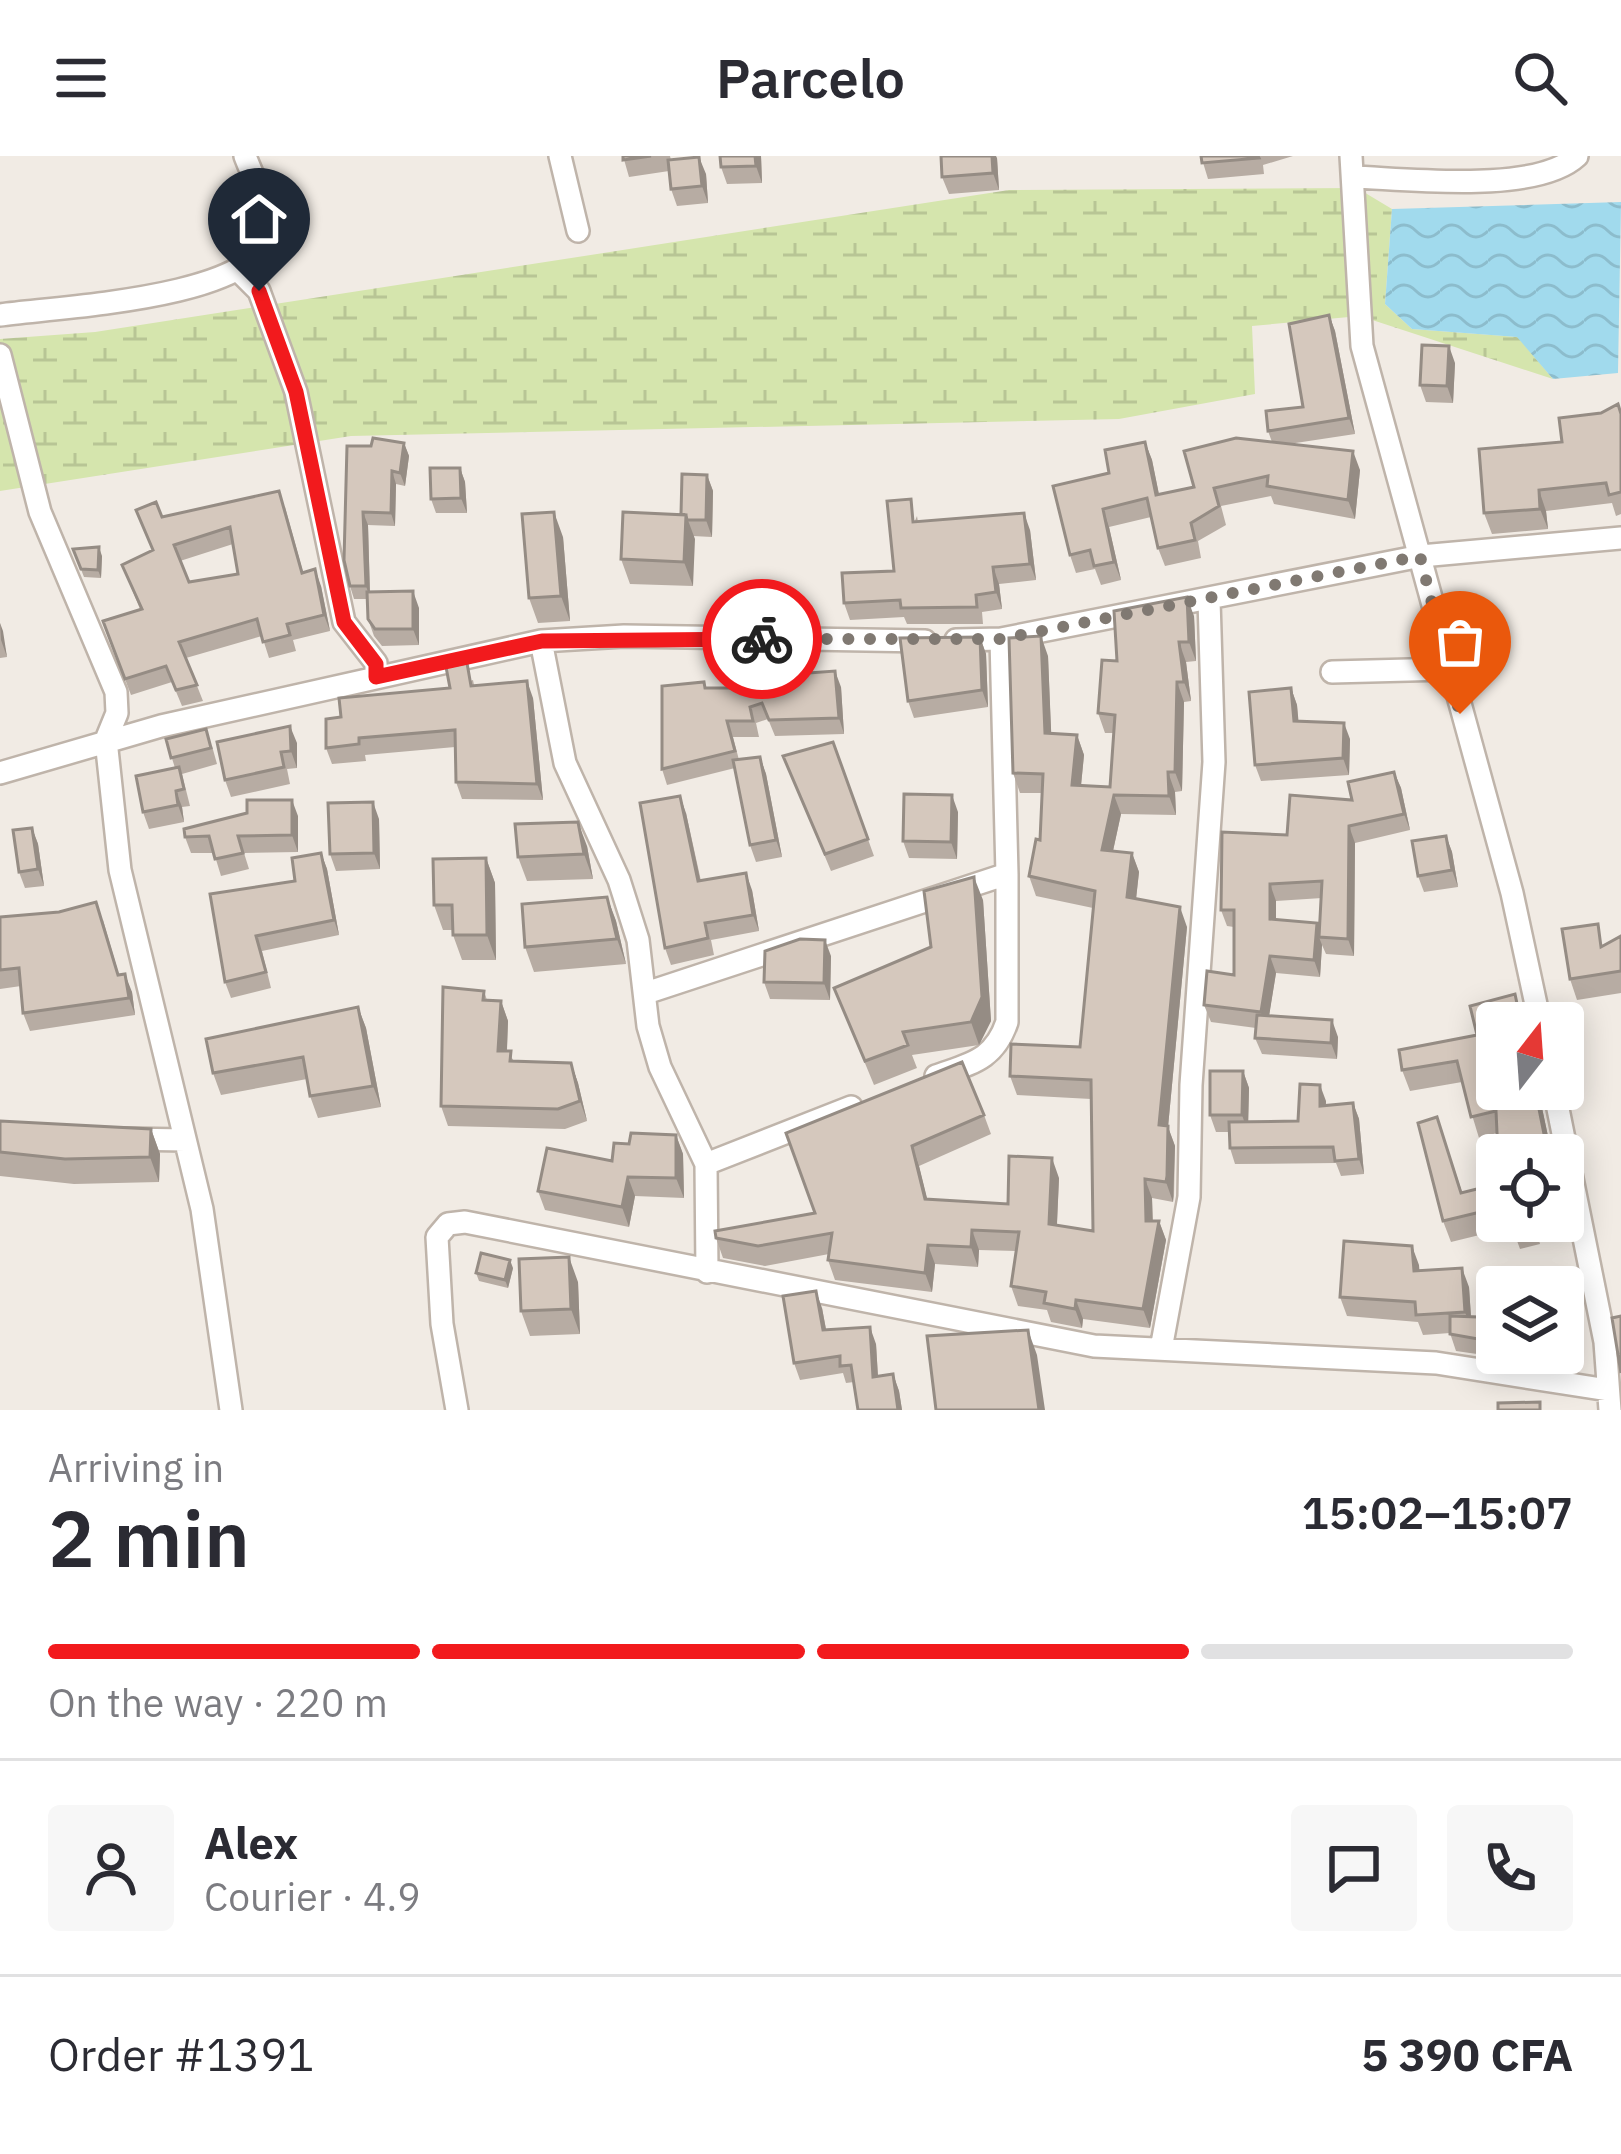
<!DOCTYPE html>
<meta charset="utf-8">
<style>
:root{--surface:#fff;--page:#f7f7f7;--text:#2b2b33;--muted:#7c7c81;--line:#e1e1e2;--accent:#f21a1d}
body{margin:0;font-family:"IBM Plex Sans",sans-serif;background:var(--page);color:var(--text);height:100vh;display:flex;flex-direction:column;font-size:45px;white-space:nowrap}
*{box-sizing:border-box;margin:0}
p{font-size:39px;color:var(--muted)}
.icon{flex:none;width:66px;height:66px;fill:none;stroke:currentColor;stroke-width:2;stroke-linecap:round;stroke-linejoin:round}
.map{position:relative;height:1254px;overflow:hidden}
.side{display:flex;flex-direction:column;background:var(--surface);flex:1}
.side>*{flex:none}
.needle{width:78px;rotate:17deg}
.buttons{position:absolute;left:1476px;top:846px;display:grid;gap:24px}
.buttons a{display:grid;place-items:center;width:108px;height:108px;border-radius:12px;background:var(--surface);box-shadow:0 6px 30px #0003;font-size:60px}
.pin{position:absolute;display:grid;place-items:center;width:102px;height:102px;color:#fff;margin:-123px -51px;border-radius:50% 50% 50% 0;rotate:-45deg;box-shadow:0 0 12px #0007}
.pin .icon{rotate:45deg}
.courier{position:absolute;display:grid;place-items:center;width:120px;height:120px;margin:-60px;border:9px solid #f21a1d;border-radius:50%;background:#fff;color:#222;box-shadow:0 3px 15px #0007}
.head em{font-style:normal;font-weight:600}
.head div{display:flex;flex-direction:column-reverse}
.head{display:flex;align-items:center;justify-content:space-between;height:204px;padding:0 48px}
h1{font-size:78px;font-weight:600;line-height:90px}
.bar{display:grid;grid-template-columns:repeat(4,1fr);gap:18px 12px;align-content:center;height:144px;padding:0 48px}
.bar i{height:15px;border-radius:9px;background:var(--line)}
.bar .selected{background:var(--accent)}
.bar p{grid-column:span 4}
.line{display:flex;align-items:center;gap:30px;padding:0 48px;border-top:3px solid var(--line)}
.line div{flex:1}
.round{display:grid;place-items:center;flex:none;width:126px;height:126px;border-radius:12px;background:var(--page)}
header{display:flex;justify-content:space-between;align-items:center;height:156px;padding:0 48px;background:var(--surface);font-size:54px;font-weight:600}
.map>svg:first-child{display:block}
.wetland{fill:url(#wetland-marsh)}
.water{fill:url(#water-waves)}
.lines{fill:none;stroke-linecap:round;stroke-linejoin:round}
.street-casing{stroke:#bfb4aa;stroke-width:26}
.street{stroke:#fff;stroke-width:21}
.wall{fill:#b7aca3;fill-rule:evenodd}
.shaded-wall{fill:#958c84}
.building{fill:#d5c8bd;stroke:#958c84;stroke-width:3;fill-rule:evenodd}
.done{stroke:#807972;stroke-width:12;stroke-dasharray:0 21.6}
.route{stroke:#f21a1d;stroke-width:15}
</style>
<header><svg class="icon" aria-label="menu" viewBox="0 0 24 24"><path d="M4 6h16M4 12h16M4 18h16"/></svg>Parcelo<svg class="icon" aria-label="search" viewBox="0 0 24 24"><circle cx="10" cy="10" r="6"/><path d="M15 15l6 6"/></svg></header>
<div class="map">
<svg width="1621" height="1254" viewBox="0 0 1621 1254">
<defs>
<pattern id="wetland-marsh" width="20" height="14" patternUnits="userSpaceOnUse" patternTransform="scale(3)"><rect width="20" height="14" fill="#d5e5ad"/><path d="M1 5h8M5 5V1M11 12h8M15 12V8" fill="none" stroke="#b8c595"/></pattern>
<pattern id="water-waves" width="16" height="10" patternUnits="userSpaceOnUse" patternTransform="scale(3)"><rect width="16" height="10" fill="#a1daed"/><path d="M0 5q4-4 8 0t8 0" fill="none" stroke="#8cbccc"/></pattern>
</defs>
<rect width="100%" height="100%" fill="#f1ebe4"/>
<path class="wetland" d="M1357,32L1392,53L1385,148L1412,173L1518,181L1553,223L1360,160L1252,170L1255,238L1119,263L351,280L0,335V183L95,176L1009,34Z"/>
<path class="water" d="M1621,46L1618,217L1553,223L1517,181L1412,173L1385,148L1392,53Z"/>
<g class="lines">
<defs>
<path id="street" d="M560,0L578,75
M1351,0L1362,190L1512,737L1540,867
M1353,21C1409,23 1536,38 1577,0
M240,116L259,135L296,236L344,466L376,507V521
M0,159C54,151 256,143 267,80C271,54 254,24 245,0
M0,199L40,356L116,536L117,557L106,584L120,714L202,1053L231,1254
M956,484L1001,483L1421,400L1621,382
M541,485L565,607L619,724L638,784L648,870L660,911L706,1008L707,1116
M1332,516L1447,513
M0,617L161,570L541,485L624,480L925,485
M646,837L1007,718L1001,483
M936,920C972,907 994,904 1007,866V718
M1554,933L1605,1186L1610,1254
M126,983L185,984
M706,1008L851,951
M1161,1193L1189,1041L1191,929L1214,606L1209,444
M457,1254L442,1168L437,1081L448,1068L465,1066L1094,1190L1436,1207L1608,1234"/>
</defs>
<use href="#street" class="street-casing"/>
<use href="#street" class="street"/>
</g>
<path class="wall" d="M623,0H670L671,4L706,18L708,47L677,50L671,33L669,15L629,21Z
M761,0L762,27L727,28L721,11Z
M1201,0H1293L1263,9L1264,18L1208,23Z
M997,2L999,34L949,38L942,21Z
M1329,159L1335,175L1355,278L1289,288L1360,314L1355,363L1274,348L1271,340L1221,350L1226,369L1198,385L1201,402L1165,410L1158,392L1151,361L1109,371L1121,424L1101,429L1095,413L1076,417L1070,399L1109,317L1145,286L1152,304L1159,339L1194,331L1272,286L1268,275L1303,251Z
M1455,207L1453,247L1426,246L1420,229Z
M1621,257V358L1616,360L1612,347L1546,355L1548,373L1492,378L1484,357L1562,286Z
M404,287L409,300L405,330L396,328L395,370L368,369L370,436L419,452V489L382,490L374,480L368,463V443H354L350,430L371,290Z
M460,312L465,326L467,357H436L431,343Z
M707,319L713,335L712,381L693,380V430L630,428L621,403L681,358Z
M285,351L303,416L321,430L330,475L293,484L296,495L269,502L262,480L186,502L203,545L182,550L172,526L131,539L103,465L140,453L122,409L152,395L162,361ZM233,388L238,418L189,426L180,405Z
M917,360L918,366L1030,374L1036,424L999,428L1002,453L982,456L983,468H907L904,461L850,464L844,447L894,415Z
M563,381L570,465L538,467L529,442Z
M73,393L102,400L101,422L84,421Z
M1194,460L1196,505L1186,506L1191,545L1184,546L1182,635L1175,636L1176,659L1121,658L1113,695L1132,697L1139,716L1136,743L1187,771L1168,971L1175,990L1174,1040L1173,1046L1152,1042L1153,1065H1159L1166,1084L1150,1172L1083,1163L1082,1172L1051,1166L1047,1154L1018,1150L1011,1130L1016,1095L979,1094L978,1111L935,1108L932,1136L835,1124L828,1104L829,1098L765,1110L723,1102L716,1082L815,1057L786,977L984,959L991,978L919,1010L927,1043L1008,1048L1059,1022L1057,1069L1093,1075L1091,943L1017,939L1010,920L1080,891L1093,752L1036,740L1029,720L1040,684L1042,637H1020L1013,617L1048,500L1051,577L1077,579L1084,599L1081,630L1110,631L1114,577H1105L1098,557L1117,505Z
M0,467L7,501L0,502Z
M980,481L986,498L988,551L914,562L908,545Z
M473,524L474,529L533,542L543,644L462,643L456,626L455,591L365,599L366,605L332,608L326,592L450,532Z
M841,531L844,578L775,580L768,563L756,567L759,581H733L739,604L760,601L766,618L782,701L756,706L750,689L735,612L667,629L662,613L706,532Z
M1291,532L1297,549L1298,565L1350,583L1349,619L1261,625L1255,609Z
M166,583L212,590L217,608L182,618L190,650L182,651L184,666L149,673L143,656L175,612Z
M833,586L874,700L831,715L783,600Z
M297,587V612L287,613L290,628L231,641L225,624Z
M1394,616L1401,632L1410,674L1355,687L1354,800L1326,798L1322,789L1320,821L1276,817L1269,859L1338,881L1337,903L1262,898L1255,882L1256,872L1211,866L1204,849L1234,819V771L1227,770L1221,754L1287,679L1352,644ZM1322,742L1320,775L1276,764V745Z
M958,656L957,703L909,702L903,685Z
M686,657L701,725L752,734L759,775L711,784L714,799L671,809L665,792Z
M298,660V696L244,697L249,713L221,720L214,697H191L185,681Z
M379,663L380,713L336,715L330,698Z
M32,672L38,688L44,730L25,732L19,716Z
M1446,680L1452,696L1458,731L1424,736L1418,720Z
M587,690L593,723L527,725L518,701Z
M321,697L327,713L339,779L262,795L271,832L231,842L225,826L295,725Z
M486,702L495,727L496,804H462L453,779V774H443L434,749Z
M607,741L616,765L626,808L534,816L525,791Z
M983,744L991,865L979,889L912,899L917,912L874,929L834,832L931,791Z
M0,761L103,764L119,819L132,836L135,859L30,875L23,857L21,830L0,833Z
M1621,780V837L1577,844L1570,823L1605,788Z
M831,800L830,844L770,843L764,826Z
M484,835L487,844L501,845L508,865L507,895L514,905L571,907L578,927L587,965L565,973L448,970L441,950Z
M1515,838L1525,867H1497V933H1538L1552,999H1498L1497,977L1479,982L1462,926L1410,935L1402,914L1399,894L1477,879L1470,850Z
M358,851L366,872L381,951L318,962L310,940L307,923L221,939L213,917Z
M1243,915L1249,932L1248,965H1298L1326,945V950L1353,947L1359,963L1364,1018L1341,1020L1336,1007L1235,1008L1230,992L1229,976H1216L1210,959Z
M1437,961L1462,1036L1497,1028V1065H1534L1540,1088L1520,1093L1512,1071L1451,1086L1443,1065Z
M0,965L151,973L160,998L159,1026L74,1028L0,1020Z
M676,979L683,998L684,1042L635,1040L629,1071L545,1054L538,1035L612,1005L629,988Z
M1412,1090L1419,1114L1469,1131L1471,1161L1484,1178V1199L1456,1195L1450,1177L1423,1179L1418,1166L1347,1160L1340,1141Z
M513,1112L508,1132L479,1125L476,1117Z
M578,1126L580,1178L530,1180L521,1155Z
M822,1152L826,1173L876,1188L878,1221L893,1218L899,1235L902,1254H858L854,1226L846,1227L843,1217L800,1224L794,1207Z"/>
<path class="shaded-wall" d="M755,0H761L762,27L756,10Z
M992,0H996L997,2L999,34L993,17Z
M699,1L706,18L708,47L702,30Z
M1329,159L1335,175L1355,278L1349,262Z
M1449,190L1455,207L1453,247L1447,230Z
M1145,286L1152,304L1163,358L1156,339Z
M404,287L409,300L405,330L400,317Z
M1353,295L1360,314L1355,363L1348,344Z
M460,312L465,326L467,357L461,342Z
M392,315L396,328L395,370L391,357Z
M707,319L713,335L712,381L706,364Z
M1539,334L1546,355L1548,373L1540,353Z
M1103,353L1109,371L1121,424L1114,406Z
M363,356L368,369L370,442L366,430Z
M554,356L563,381L570,465L561,440Z
M1024,357L1030,374L1036,424L1030,408Z
M686,359L695,383L693,430L684,406Z
M99,391L102,400L101,422L98,414Z
M993,411L999,428L1002,453L996,436Z
M315,413L321,430L330,475L324,459Z
M413,435L419,452V489L413,473Z
M1187,441L1194,460L1196,505L1189,486Z
M0,467L3,475L7,501L1,484Z
M1041,480L1048,500L1052,596L1045,577Z
M980,481L986,498L988,551L982,534Z
M1179,486L1186,506L1191,545L1184,526Z
M835,515L841,531L844,578L839,562Z
M527,525L533,542L543,644L537,628Z
M1177,526L1184,546L1182,635L1175,616Z
M1291,532L1297,549L1300,581L1294,565Z
M1344,567L1350,583L1349,619L1343,602Z
M290,570L297,587V612L291,595Z
M1077,579L1084,599L1079,649L1072,629Z
M760,601L766,618L782,701L776,684Z
M1168,616L1175,636L1176,659L1169,640Z
M1394,616L1401,632L1410,674L1404,658Z
M176,635L182,651L184,666L178,649Z
M952,639L958,656L957,703L951,686Z
M1114,639L1121,658L1109,713L1102,694Z
M680,640L686,657L704,742L698,725Z
M292,644L298,660V696L292,679Z
M373,646L379,663L380,713L374,697Z
M578,666L587,690L593,723L584,698Z
M1349,670L1355,687L1354,800L1348,783Z
M32,672L38,688L44,730L38,713Z
M1446,680L1452,696L1458,731L1452,714Z
M321,697L327,713L339,779L334,764Z
M1132,697L1139,716L1134,761L1127,741Z
M486,702L495,727L496,804L487,779Z
M746,717L752,734L759,775L753,759Z
M974,721L983,744L991,865L979,889L971,866Z
M1270,728L1276,745V780L1270,763Z
M607,741L616,765L626,808L617,783Z
M1180,751L1187,771L1168,971L1175,990L1173,1046L1166,1026L1159,969Z
M1317,767L1322,781H1319L1322,789L1320,821L1314,804Z
M825,784L831,800L830,844L824,827Z
M1270,800L1276,817L1267,873L1261,856Z
M125,818L132,836L135,859L129,842Z
M501,845L508,865L506,915L498,895Z
M358,851L366,872L381,951L373,930Z
M1332,864L1338,881L1337,903L1331,887Z
M571,907L578,927L587,965L580,945Z
M1243,915L1249,932L1248,976L1242,959Z
M1320,929L1326,945L1325,966L1320,950Z
M1535,933H1538L1552,999H1546Z
M1353,947L1359,963L1364,1018L1359,1003Z
M151,973L160,998L159,1026L150,1001Z
M676,979L683,998L684,1042L676,1022Z
M912,990L919,1010L932,1062L925,1043Z
M1052,1002L1059,1022L1056,1087L1049,1068Z
M628,1021L635,1040L629,1071L622,1051Z
M1145,1023L1152,1042L1153,1085L1146,1065Z
M1159,1065L1166,1084L1150,1172L1143,1153Z
M972,1074L979,1094L978,1111L971,1091Z
M928,1089L935,1108L932,1136L925,1117Z
M1412,1090L1419,1109L1421,1135L1414,1115Z
M569,1101L578,1126L580,1178L571,1153Z
M510,1104L513,1112L508,1132L505,1124Z
M1462,1112L1469,1131L1472,1176L1465,1156Z
M816,1135L822,1152L829,1190L823,1174Z
M1076,1144L1083,1163L1082,1172L1075,1153Z
M1478,1161L1484,1178V1199L1478,1183Z
M870,1171L876,1188L879,1238L873,1221Z
M1028,1174L1037,1199L1045,1254H1039Z
M893,1218L899,1235L902,1254H898Z"/>
<path class="building" d="M623,0H651L623,4Z
M720,0H755L756,10L721,11Z
M941,0H992L993,17L942,21Z
M1201,0H1258L1259,2L1202,7Z
M699,1L702,30L671,33L668,4Z
M1329,159L1349,262L1268,275L1266,255L1303,251L1289,168Z
M1422,189L1449,190L1447,230L1420,229Z
M1618,248L1621,258V336L1609,339L1606,327L1539,334L1540,353L1484,357L1479,293L1562,286L1559,262L1601,257Z
M373,282L404,287L400,317L392,315L391,357L363,356L366,430H350L344,404L347,290H371Z
M1236,282L1353,295L1348,344L1267,330L1268,320L1214,332L1219,350L1191,367L1195,384L1158,392L1147,342L1103,353L1114,406L1094,410L1090,394L1070,399L1053,330L1109,317L1105,294L1145,286L1156,339L1194,331L1184,295Z
M430,312H460L461,342L431,343Z
M682,318L707,319L706,364H687L686,359L681,358Z
M279,335L302,417L315,413L324,459L287,468L290,479L263,486L257,463L179,486L197,529L176,534L166,510L125,523L103,465L142,453L122,409L153,394L136,354L156,346L162,361ZM230,371L238,418L189,426L174,389Z
M911,343L913,366L1024,357L1030,408L993,411L996,436L976,439L977,451L901,452L900,444L844,447L842,417L894,415L887,345Z
M554,356L561,440L529,442L522,358Z
M623,356L686,359L684,406L621,403Z
M99,391L98,414L81,413L73,393Z
M413,435V473H375L368,463L367,436Z
M1187,441L1189,486H1179L1184,526H1177L1175,616H1168L1169,640L1114,639L1102,694L1132,697L1127,741L1180,751L1159,969L1168,970L1167,1020L1166,1026L1145,1023L1146,1065H1159L1143,1153L1076,1144L1075,1153L1044,1147L1046,1136L1011,1130L1019,1076L972,1074L971,1091L928,1089L925,1117L828,1104L832,1077L758,1090L716,1082L715,1075L815,1057L786,977L962,906L984,959L912,990L925,1043L1008,1048L1009,1000L1052,1002L1049,1068L1093,1075L1091,924L1010,920L1011,888L1080,891L1095,735L1029,720L1036,683L1040,684L1043,618L1013,617L1009,482L1041,480L1045,577L1077,579L1072,629L1110,631L1115,559L1098,557L1102,504L1117,505L1114,455Z
M980,481L982,534L908,545L900,482Z
M467,507L471,530L527,525L537,628L456,626L455,574L359,582V588L326,592V563L341,561L339,542L450,532L446,511Z
M835,515L839,562L769,564L762,547L750,551L753,565H727L735,595L662,613V530L704,526L705,532H740V522Z
M1291,532L1294,565L1344,567L1343,602L1255,609L1249,536Z
M290,570L291,595L281,596L284,611L225,624L217,586Z
M206,573L211,592L171,602L166,583Z
M833,586L868,683L825,698L783,600Z
M760,601L776,684L750,689L733,604Z
M179,611L184,633L176,635L178,649L143,656L136,620Z
M1394,616L1404,658L1349,670L1348,783L1319,781L1322,725L1270,728V763L1317,767L1314,804L1270,800L1261,856L1204,849L1207,815L1234,819V754H1221L1222,676L1287,679L1290,639L1352,644L1348,626Z
M904,638L952,639L951,686L903,685Z
M680,640L698,725L746,717L753,759L705,767L708,782L665,792L640,647Z
M247,644H292V679L238,680L243,697L215,703L209,680L185,681L184,673L247,657Z
M373,646L374,697L330,698L328,647Z
M578,666L584,698L518,701L515,668Z
M32,672L38,713L19,716L13,674Z
M1446,680L1452,714L1418,720L1412,685Z
M321,697L334,764L256,780L266,816L225,826L210,738L295,725L292,702Z
M486,702L487,779H453L452,749H434L433,703Z
M974,721L982,841L971,866L903,876L908,889L865,905L834,832L931,791L924,735Z
M607,741L617,783L525,791L522,748Z
M96,746L118,819L125,818L129,842L23,857L19,812L0,814V761L59,756Z
M1598,768L1601,791L1621,780V815L1570,823L1562,773Z
M800,783L825,784L824,827L764,826L765,795Z
M443,831L484,835L483,844L501,845L498,895H511L510,905L571,907L580,945L558,953L441,950Z
M1515,838L1521,867H1497V933H1535L1546,988V999H1498L1496,955L1471,961L1457,905L1402,914L1399,894L1477,879L1470,850Z
M358,851L373,930L310,940L303,901L213,917L206,883Z
M1257,859L1332,864L1331,887L1255,882Z
M1210,915H1243L1242,959H1210Z
M1300,928L1320,929V950L1353,947L1359,1003L1335,1005L1333,991L1230,992L1229,966L1298,965Z
M1437,961L1461,1037L1497,1028V1052L1443,1065L1418,967Z
M0,965L151,973L150,1001L65,1003L0,996Z
M631,977L676,979V1022L628,1021L622,1051L538,1035L547,992L612,1005L614,987L629,988Z
M1510,1065H1532V1066L1512,1072Z
M1344,1085L1412,1090L1414,1115L1462,1112L1465,1156L1416,1159L1415,1146L1340,1141Z
M481,1097L510,1104L505,1124L476,1117Z
M569,1101L571,1153L521,1155L519,1103Z
M816,1135L823,1174L870,1171L873,1221L893,1218L898,1254H858L851,1209L840,1210V1200L794,1207L783,1140Z
M1450,1160L1478,1161V1183L1450,1178Z
M1621,1160V1217L1612,1162Z
M1028,1174L1039,1254H936L927,1180Z
M1540,1246V1254H1498V1247Z"/>
<g class="lines">
<path class="done" d="M762,483H1001L1420,400L1460,558"/>
<path class="route" d="M259,135L296,236L344,466L376,508V521L542,485L762,483"/>
</g>
</svg>
<div class="buttons">
<a><svg class="needle" viewBox="-14 -14 28 28"><path d="M0-13l5 13h-10z" fill="#e53935"/><path d="M0 13l5-13h-10z" fill="#7c7c81"/></svg></a>
<a><svg class="icon" aria-label="locate" viewBox="0 0 24 24"><circle cx="12" cy="12" r="6"/><path d="M12 2v4M12 18v4M2 12h4M18 12h4"/></svg></a>
<a><svg class="icon" aria-label="layers" viewBox="0 0 24 24"><path d="M12 4l9 5-9 5-9-5zM3 14l9 5 9-5"/></svg></a>
</div>
<div class="pin" style="left:1460px;top:558px;background:#ea580c"><svg class="icon" aria-label="bag" viewBox="0 0 24 24"><path d="M5 8h14l-1 12H6zM9 8a3 3 0 0 1 6 0"/></svg></div>
<div class="pin" style="left:259px;top:135px;background:#1f2937"><svg class="icon" aria-label="home" viewBox="0 0 24 24"><path d="M3 11l9-7 9 7M6 9v11h12V9"/></svg></div>
<div class="courier" style="left:762px;top:483px"><svg class="icon" aria-label="bike" viewBox="0 0 24 24"><circle cx="6" cy="16" r="4"/><circle cx="18" cy="16" r="4"/><path d="M6 16l4-8h5l3 8M10 8l3 8H6M13 5h3"/></svg></div>
</div>
<section class="side">
<div class="head"><div><h1>2 min</h1><p>Arriving in</p></div><em>15:02–15:07</em></div>
<div class="bar"><i class="selected"></i><i class="selected"></i><i class="selected"></i><i></i><p>On the way · 220 m</p></div>
<div class="line" style="height:216px"><a class="round"><svg class="icon" aria-label="person" viewBox="0 0 24 24"><circle cx="12" cy="8" r="4"/><path d="M4 21q1-7 8-7t8 7"/></svg></a><div><b>Alex</b><p>Courier · 4.9</p></div><a class="round"><svg class="icon" aria-label="chat" viewBox="0 0 24 24"><path d="M4 5h16v11H9l-5 4z"/></svg></a><a class="round"><svg class="icon" aria-label="phone" viewBox="0 0 24 24"><path d="M5 4h4l2 5-3 2q2 4 5 5l2-3 5 2v4C11 20 4 13 5 4z"/></svg></a></div>
<div class="line" style="height:156px"><div>Order #1391</div><b>5 390 CFA</b></div>
</section>
